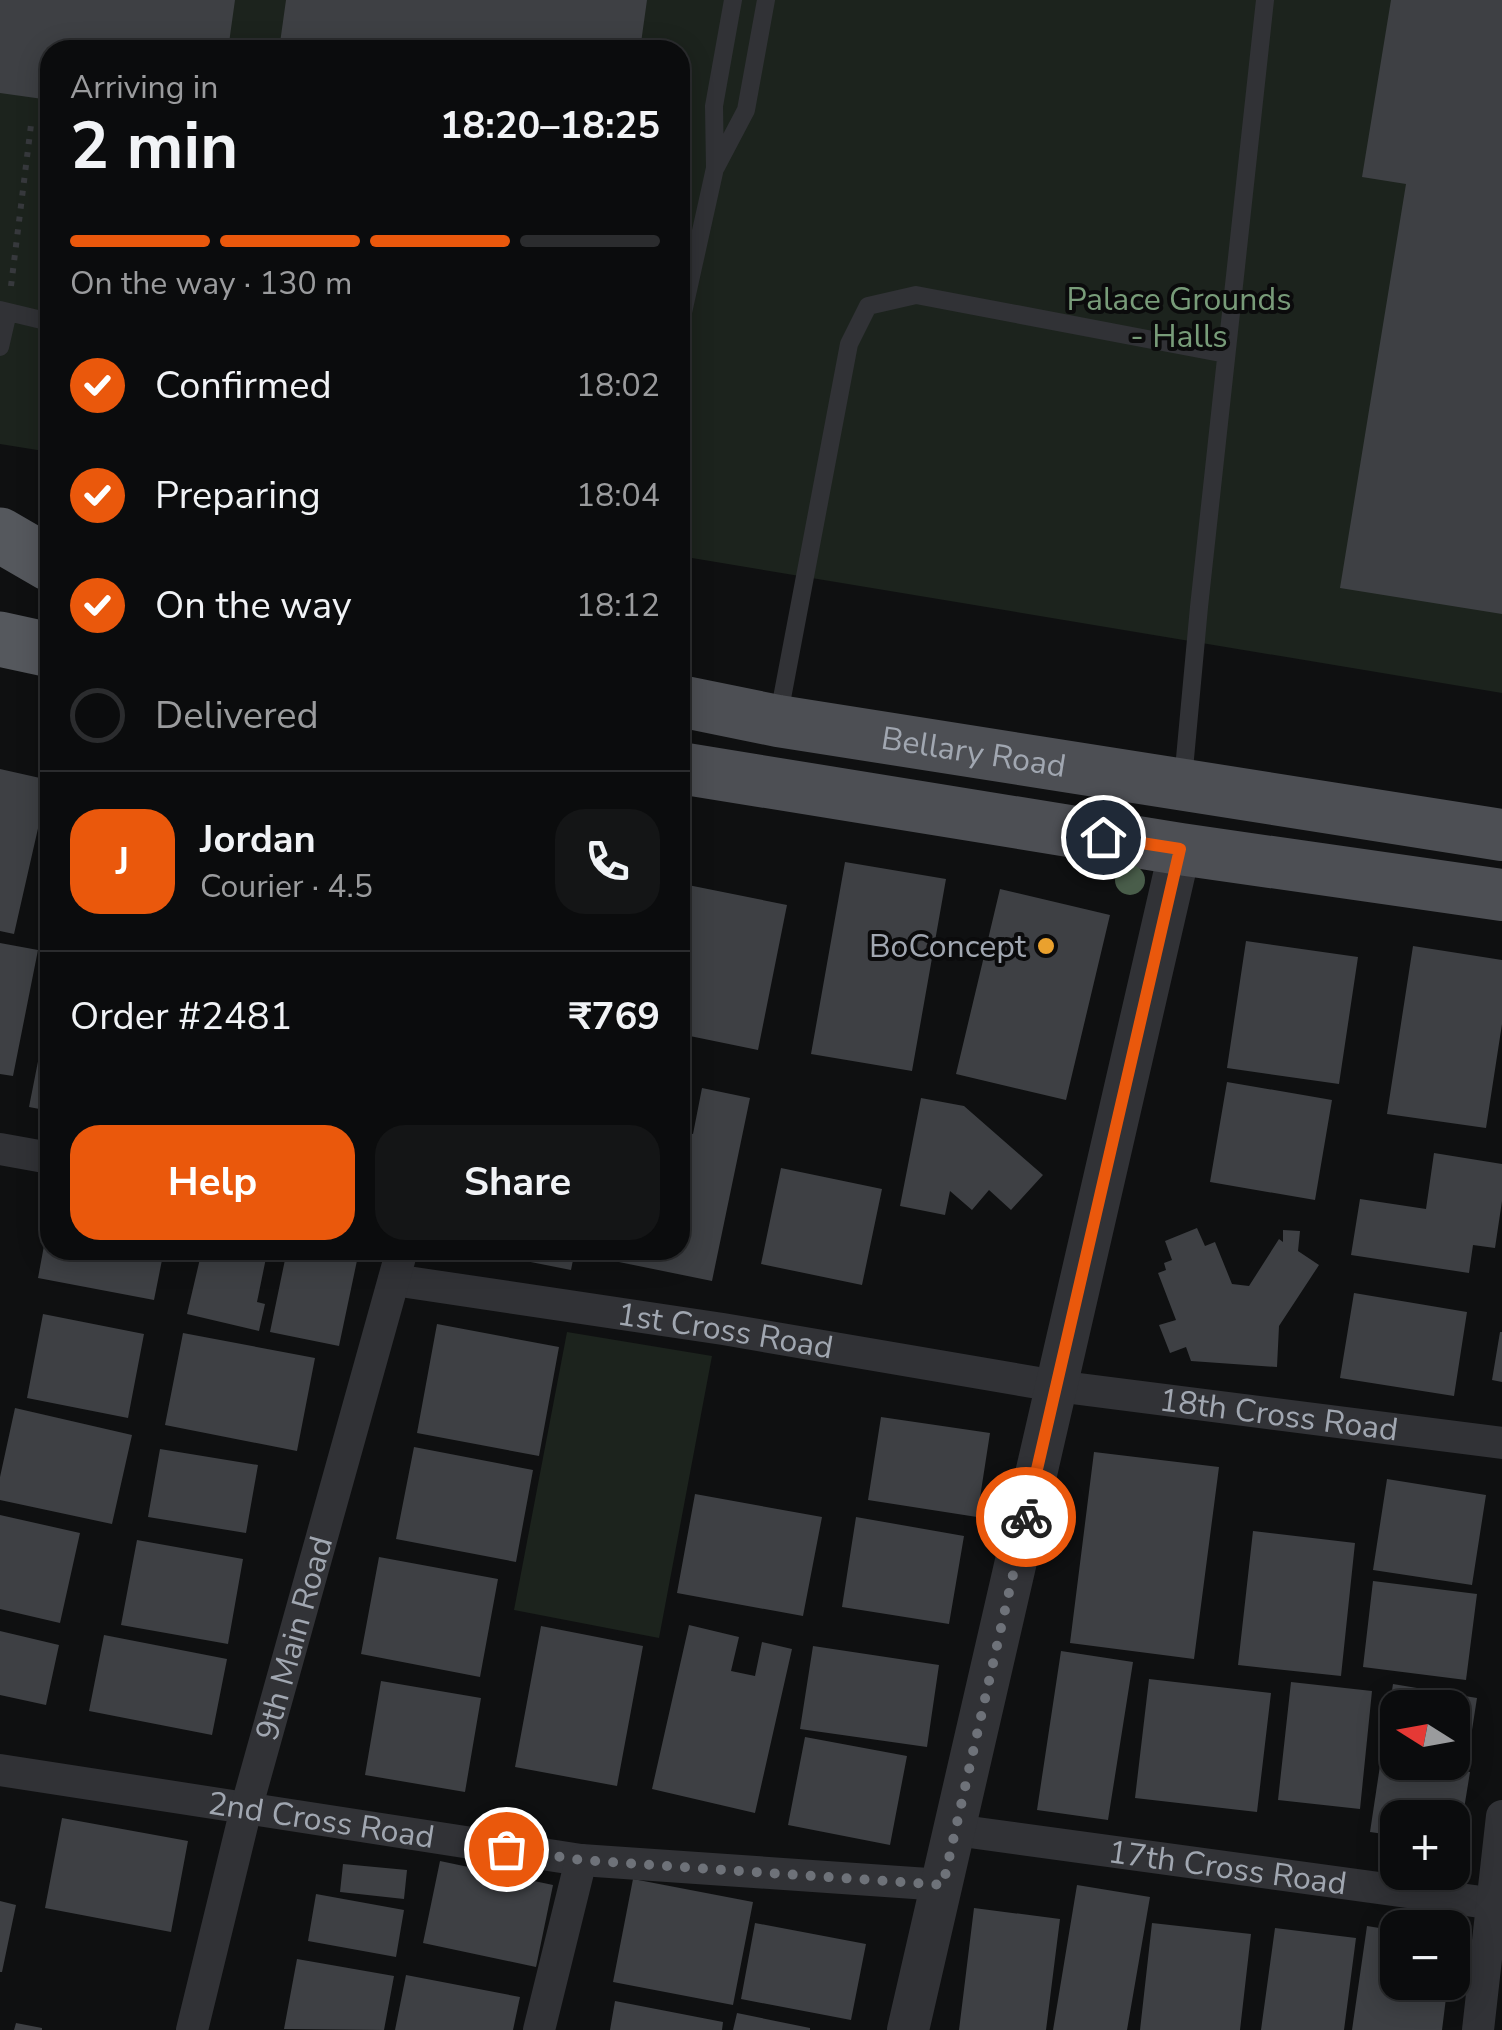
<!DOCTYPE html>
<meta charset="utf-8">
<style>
:root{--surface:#0b0c0d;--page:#141516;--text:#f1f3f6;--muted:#9a9b9d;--line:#2b2c2e;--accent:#ea580c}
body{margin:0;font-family:"Nunito Sans",sans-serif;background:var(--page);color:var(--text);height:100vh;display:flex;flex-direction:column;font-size:38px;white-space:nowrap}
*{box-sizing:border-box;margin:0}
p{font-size:32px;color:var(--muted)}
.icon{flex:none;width:55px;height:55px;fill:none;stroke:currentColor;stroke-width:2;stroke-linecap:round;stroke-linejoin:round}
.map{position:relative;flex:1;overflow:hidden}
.drawer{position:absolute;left:40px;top:40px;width:650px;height:1220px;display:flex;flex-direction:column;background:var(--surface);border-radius:30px;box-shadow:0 5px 25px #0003,0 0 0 2px var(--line)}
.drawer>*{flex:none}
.needle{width:65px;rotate:281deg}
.tools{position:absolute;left:1380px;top:1690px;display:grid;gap:20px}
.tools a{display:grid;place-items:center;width:90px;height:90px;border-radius:20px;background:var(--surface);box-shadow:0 5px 25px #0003,0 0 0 2px var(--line);font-size:50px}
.pin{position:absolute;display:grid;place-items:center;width:85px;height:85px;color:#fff;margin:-42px;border:5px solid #fff;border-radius:50%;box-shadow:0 2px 10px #0007}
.courier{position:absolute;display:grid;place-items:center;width:100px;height:100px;margin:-50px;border:8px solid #ea580c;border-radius:50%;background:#fff;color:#222;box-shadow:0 2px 12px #0007}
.overview em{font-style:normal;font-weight:700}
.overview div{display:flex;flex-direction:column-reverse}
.overview{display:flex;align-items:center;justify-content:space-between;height:170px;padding:0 30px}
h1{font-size:65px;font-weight:700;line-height:75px}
.bar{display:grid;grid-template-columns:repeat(4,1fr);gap:15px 10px;align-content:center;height:120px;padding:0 30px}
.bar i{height:12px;border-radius:8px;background:var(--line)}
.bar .selected{background:var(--accent)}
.bar p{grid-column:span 4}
.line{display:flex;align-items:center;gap:25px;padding:0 30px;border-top:2px solid var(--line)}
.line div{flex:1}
.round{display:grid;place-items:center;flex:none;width:105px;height:105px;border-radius:30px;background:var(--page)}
ol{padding:0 30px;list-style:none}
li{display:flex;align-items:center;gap:30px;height:110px}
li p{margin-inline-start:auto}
li .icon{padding:10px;border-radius:50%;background:var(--accent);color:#fff;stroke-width:4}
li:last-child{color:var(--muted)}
li i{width:55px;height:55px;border:5px solid var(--line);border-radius:50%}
.cta{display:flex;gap:20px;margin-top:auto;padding:20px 30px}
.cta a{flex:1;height:115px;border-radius:30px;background:var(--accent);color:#fff;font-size:40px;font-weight:700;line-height:115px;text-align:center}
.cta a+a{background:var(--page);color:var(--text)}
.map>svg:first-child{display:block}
.green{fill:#1c231d}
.building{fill:#3e4044}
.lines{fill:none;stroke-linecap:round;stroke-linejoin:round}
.path{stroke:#37393d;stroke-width:6;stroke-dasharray:5 8;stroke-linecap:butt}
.service{stroke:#313236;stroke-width:18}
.minor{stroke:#313236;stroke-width:32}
.tertiary{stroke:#313236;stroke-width:42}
.primary{stroke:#4d4f54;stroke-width:52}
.trunk{stroke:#55585d;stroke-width:55}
.tree{fill:#495d4a}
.done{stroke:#6e7279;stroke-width:10;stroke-dasharray:0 18}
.route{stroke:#ea580c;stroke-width:12}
.poi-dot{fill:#eaa12e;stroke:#0b0b0c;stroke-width:4}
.labels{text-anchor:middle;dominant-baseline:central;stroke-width:8;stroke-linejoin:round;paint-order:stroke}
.park-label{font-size:32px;fill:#789c79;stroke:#0b0b0c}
.street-label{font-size:32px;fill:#a1a7b1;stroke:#0b0b0c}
.poi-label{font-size:32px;fill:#a1a7b1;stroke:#0b0b0c;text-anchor:end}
</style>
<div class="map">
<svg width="1502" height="2030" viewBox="0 0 1502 2030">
<rect width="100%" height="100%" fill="#0f1011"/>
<path class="green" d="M0,0H1502V693L680,556V50H50V452L0,444Z
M567,1332L712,1356L659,1638L514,1610Z"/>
<path class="building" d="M0,0H235L228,50H50V100L0,93Z
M286,0H647L640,50H279Z
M1391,0H1502V614L1340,588L1406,184L1362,177Z
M0,769L49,780L14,934L0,931Z
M845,862L946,879L912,1071L811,1054Z
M683,884L787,905L758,1050L680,1034V897Z
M1000,889L1110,915L1066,1100L956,1074Z
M1246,941L1358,957L1339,1084L1227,1068Z
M0,943L38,950L13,1076L0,1074Z
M1413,946L1502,960V1024L1486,1128L1387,1114Z
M48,1011H50V1111L29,1107Z
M1227,1082L1332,1100L1315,1200L1210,1182Z
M702,1088L750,1098L712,1281L614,1261L616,1250H680V1131L693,1134Z
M921,1098L964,1106L1043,1175L1011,1210L989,1190L972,1210L950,1191L945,1215L900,1206Z
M1434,1153L1502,1164V1201L1495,1248L1473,1245L1469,1273L1351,1255L1360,1199L1426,1209Z
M781,1168L882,1189L862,1285L761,1264Z
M48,1224H50V1250H164L154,1300L38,1278Z
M1197,1228L1205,1246L1215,1242L1232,1284L1249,1286L1279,1239L1283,1242V1230L1300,1231L1298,1251L1319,1265L1279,1326L1277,1367L1191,1361L1186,1347L1170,1353L1159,1325L1176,1320L1158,1273L1166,1270L1164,1263L1172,1260L1165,1241Z
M202,1250H266L276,1252L274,1260L266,1258L257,1302L265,1304L259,1331L187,1314Z
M287,1250L359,1251L339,1346L270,1332Z
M481,1250H575L571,1270L480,1252Z
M1354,1293L1467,1312L1454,1396L1340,1378Z
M43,1314L144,1334L128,1418L27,1398Z
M437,1324L559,1347L539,1456L417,1433Z
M1500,1332H1502V1382L1492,1380Z
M183,1333L315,1358L297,1451L165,1425Z
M15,1408L132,1435L112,1524L0,1500V1477Z
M881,1417L990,1433L977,1517L868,1500Z
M414,1447L533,1470L516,1562L396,1539Z
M160,1449L258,1465L246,1533L148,1517Z
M1094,1452L1219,1467L1194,1659L1070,1643Z
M1387,1479L1486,1495L1472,1585L1373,1570Z
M695,1494L822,1517L803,1616L677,1593Z
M0,1515L80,1533L60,1623L0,1609Z
M856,1517L964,1536L949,1624L842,1607Z
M1253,1531L1355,1543L1341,1676L1238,1665Z
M137,1540L243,1559L228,1644L121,1625Z
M379,1557L498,1579L480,1677L361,1654Z
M1373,1581L1477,1594L1466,1680L1363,1667Z
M689,1625L739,1637L731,1671L755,1676L762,1642L792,1649L755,1813L652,1789Z
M541,1626L643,1646L617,1786L515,1767Z
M0,1631L59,1645L46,1705L0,1695Z
M104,1635L227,1659L212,1735L89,1711Z
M813,1646L939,1665L927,1747L800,1729Z
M1061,1651L1133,1662L1108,1820L1037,1810Z
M1149,1679L1271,1693L1257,1812L1135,1798Z
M381,1681L481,1698L465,1792L365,1775Z
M1291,1682L1372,1691L1360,1809L1278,1800Z
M1393,1684L1477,1698L1467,1762L1452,1759V1708H1398V1750L1383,1748Z
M805,1737L907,1756L890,1845L788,1825Z
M1381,1759L1470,1772L1458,1846L1452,1845V1818H1398V1836L1370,1832Z
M62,1818L188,1841L171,1932L45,1908Z
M440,1861L553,1885L536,1967L423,1943Z
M343,1864L407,1870L404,1899L340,1892Z
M633,1879L753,1902L733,2005L613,1982Z
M1077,1885L1150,1897L1127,2030H1053Z
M316,1894L404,1910L396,1957L308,1941Z
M0,1901L16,1905L2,1972H0Z
M974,1908L1060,1919L1046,2030H959Z
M755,1923L866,1944L851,2020L741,1999Z
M1152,1923L1251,1934L1240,2030H1140Z
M1367,1926L1398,1931V1982H1448L1442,2030H1352Z
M1275,1928L1356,1938L1344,2030H1261Z
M297,1959L394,1976L384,2030L284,2029Z
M406,1975L520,1997L513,2030H395Z
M615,2001L723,2022L722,2030H610Z
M737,2013L810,2028V2030H733Z
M16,2023L42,2028V2030H14Z"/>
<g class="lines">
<path class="path" d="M11,286L31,125"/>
<path class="service" d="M716,167L746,110L766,0
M0,310L50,322
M680,326L715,168L714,106L733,0
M0,347L8,312
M779,714L849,344L868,306L916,295L1226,354
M1183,780L1199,607L1265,0"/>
<g class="minor">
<path d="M0,1149L50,1158"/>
<path id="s1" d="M394,1280L723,1329L1056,1386L1502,1443"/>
<path id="s2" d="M0,1770L581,1860L943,1885"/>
<path id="s3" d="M955,1830L1502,1905"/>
<path id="s4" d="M192,2030L246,1809L402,1250"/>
<path d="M539,2030L581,1860"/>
<path d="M1478,2030L1502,1816"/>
</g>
<path class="tertiary" d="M908,2030L1180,849"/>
<g class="primary">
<path id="s5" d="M680,701L778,721L1502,835"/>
<path d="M680,768L1180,849L1502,895"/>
</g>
<path class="trunk" d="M0,535L50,564
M0,639L50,650"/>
</g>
<circle class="tree" cx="1130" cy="880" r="15"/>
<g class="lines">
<path class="done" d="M506,1849L581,1860L943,1885L1026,1517"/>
<path class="route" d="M1026,1517L1180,849L1103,837"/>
</g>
<circle class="poi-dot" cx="1046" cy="946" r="10"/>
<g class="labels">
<g class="park-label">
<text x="1179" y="299">Palace Grounds<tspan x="1179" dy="37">- Halls</tspan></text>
</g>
<g class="street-label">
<text stroke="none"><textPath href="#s5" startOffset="298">Bellary Road</textPath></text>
<text stroke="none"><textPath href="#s1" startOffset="335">1st Cross Road</textPath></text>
<text stroke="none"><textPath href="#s1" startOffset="895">18th Cross Road</textPath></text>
<text stroke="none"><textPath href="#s4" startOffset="405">9th Main Road</textPath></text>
<text stroke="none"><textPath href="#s2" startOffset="325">2nd Cross Road</textPath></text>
<text stroke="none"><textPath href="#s3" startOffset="275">17th Cross Road</textPath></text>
</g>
<g class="poi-label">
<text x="1026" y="946">BoConcept</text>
</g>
</g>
</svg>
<div class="tools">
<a><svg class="needle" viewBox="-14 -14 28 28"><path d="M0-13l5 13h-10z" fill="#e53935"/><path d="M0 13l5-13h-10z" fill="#9a9b9d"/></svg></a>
<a>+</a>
<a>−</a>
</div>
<div class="pin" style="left:506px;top:1849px;background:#ea580c"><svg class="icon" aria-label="bag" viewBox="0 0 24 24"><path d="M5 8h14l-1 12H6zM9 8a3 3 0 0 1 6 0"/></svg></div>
<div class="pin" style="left:1103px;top:837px;background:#1f2937"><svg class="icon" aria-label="home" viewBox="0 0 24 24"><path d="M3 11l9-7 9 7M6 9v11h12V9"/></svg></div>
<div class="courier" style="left:1026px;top:1517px"><svg class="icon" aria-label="bike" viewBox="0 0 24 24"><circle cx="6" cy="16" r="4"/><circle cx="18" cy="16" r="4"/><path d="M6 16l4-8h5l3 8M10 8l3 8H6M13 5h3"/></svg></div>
<section class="drawer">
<div class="overview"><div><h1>2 min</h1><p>Arriving in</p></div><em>18:20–18:25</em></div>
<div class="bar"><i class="selected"></i><i class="selected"></i><i class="selected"></i><i></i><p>On the way · 130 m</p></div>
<ol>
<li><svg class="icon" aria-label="check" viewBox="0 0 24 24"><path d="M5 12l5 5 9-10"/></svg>Confirmed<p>18:02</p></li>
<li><svg class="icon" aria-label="check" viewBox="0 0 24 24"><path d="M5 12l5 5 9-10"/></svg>Preparing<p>18:04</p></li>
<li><svg class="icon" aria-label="check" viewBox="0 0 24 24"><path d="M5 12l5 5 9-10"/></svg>On the way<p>18:12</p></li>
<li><i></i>Delivered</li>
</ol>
<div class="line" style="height:180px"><b class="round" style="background:var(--accent);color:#fff">J</b><div><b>Jordan</b><p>Courier · 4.5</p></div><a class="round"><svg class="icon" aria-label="phone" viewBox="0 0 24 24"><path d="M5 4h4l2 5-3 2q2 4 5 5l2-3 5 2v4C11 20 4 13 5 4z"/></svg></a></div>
<div class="line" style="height:130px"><div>Order #2481</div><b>₹769</b></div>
<div class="cta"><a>Help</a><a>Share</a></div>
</section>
</div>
